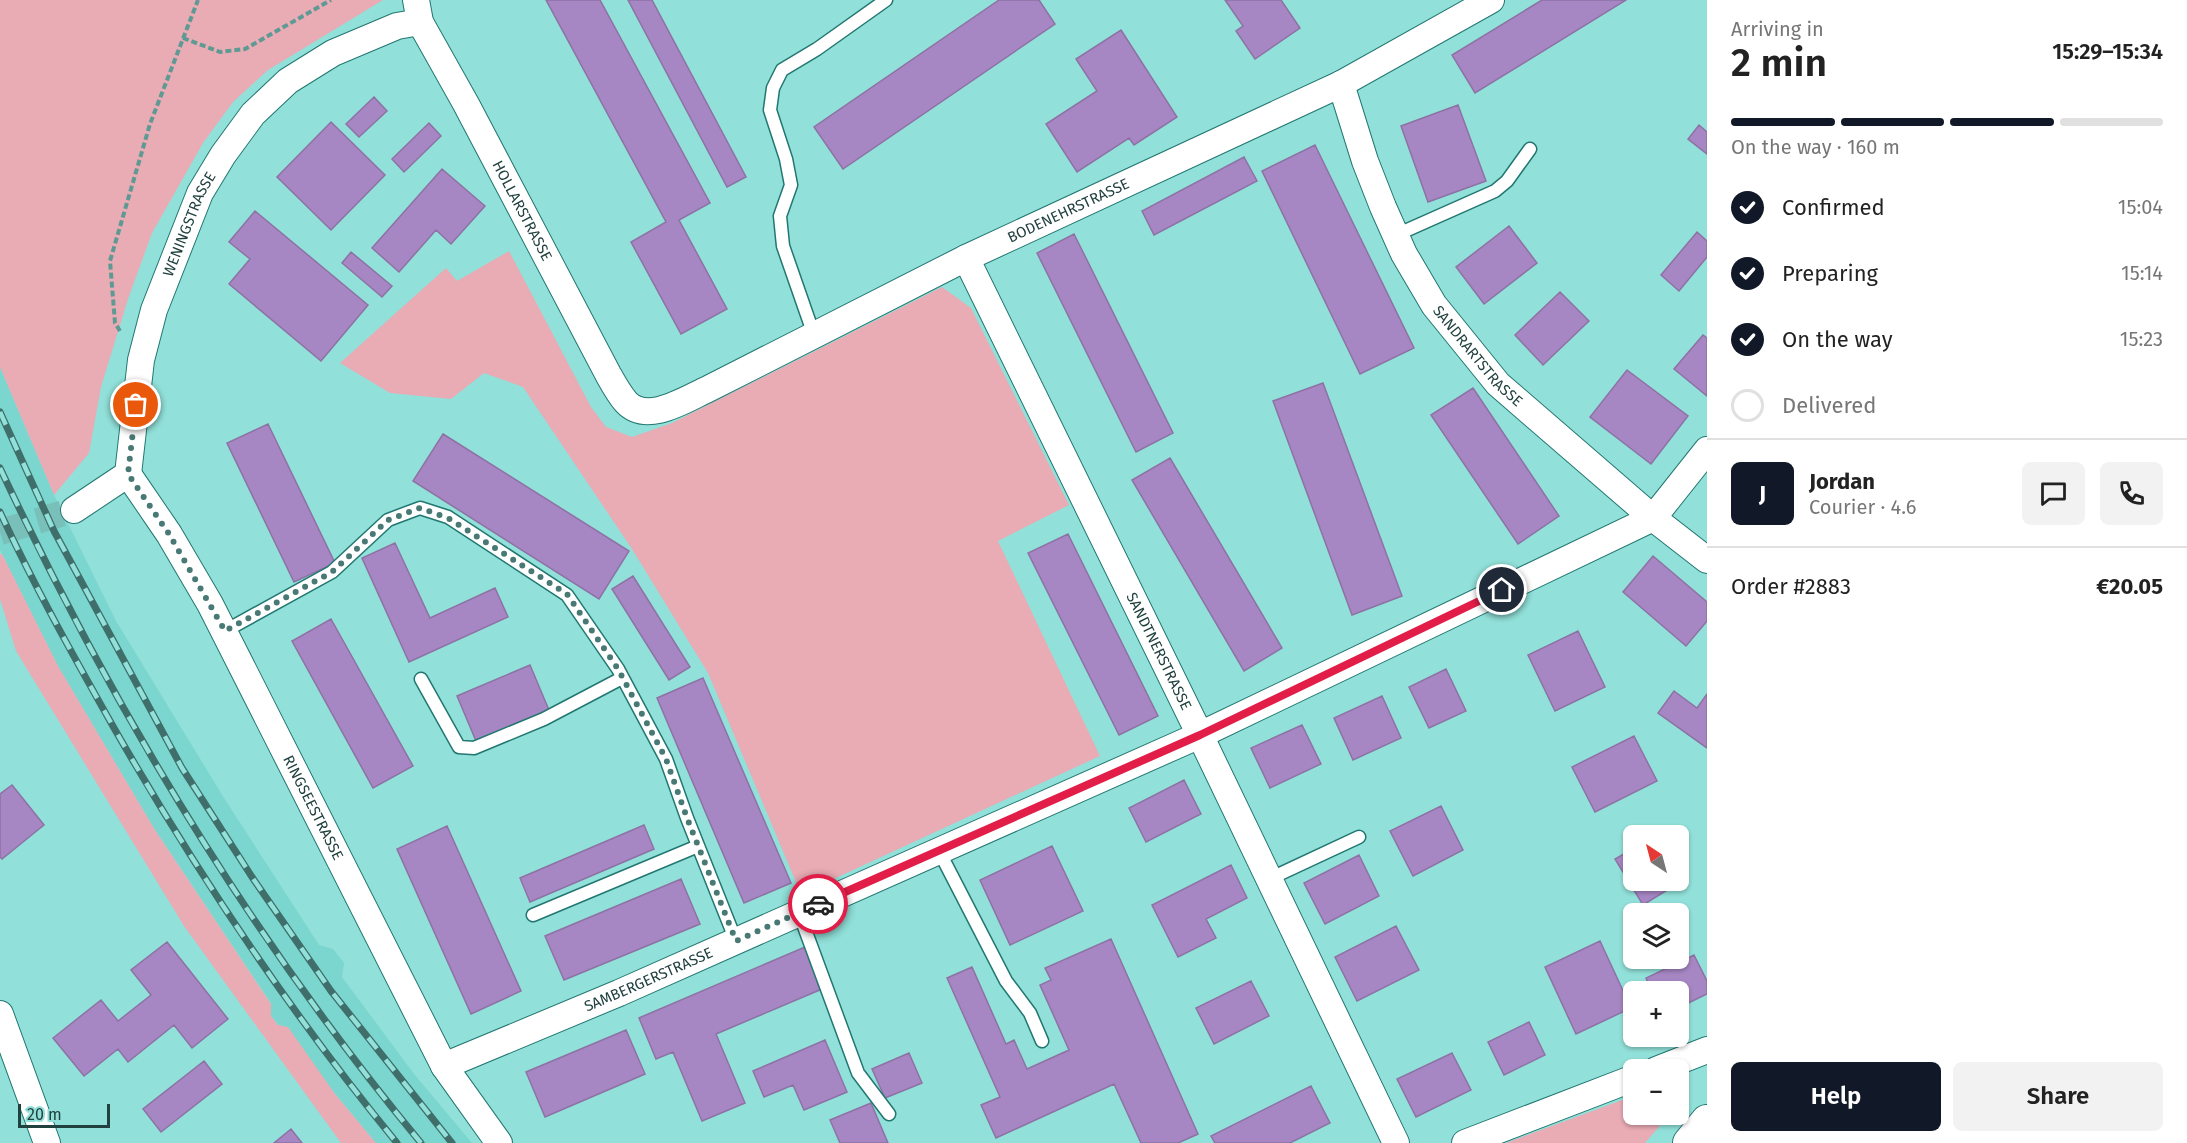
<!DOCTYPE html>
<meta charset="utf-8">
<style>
:root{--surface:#fff;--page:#f2f2f2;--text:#222;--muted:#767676;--line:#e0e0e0;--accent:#111827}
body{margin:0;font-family:"Fira Sans",sans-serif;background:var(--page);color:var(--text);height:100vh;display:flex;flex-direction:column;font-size:22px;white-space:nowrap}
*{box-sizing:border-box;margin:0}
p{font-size:20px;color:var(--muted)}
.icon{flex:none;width:33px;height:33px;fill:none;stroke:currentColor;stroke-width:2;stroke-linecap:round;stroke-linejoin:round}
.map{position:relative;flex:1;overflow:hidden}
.drawer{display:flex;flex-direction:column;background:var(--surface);width:480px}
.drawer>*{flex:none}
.needle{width:39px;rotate:324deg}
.fabs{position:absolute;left:1623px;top:825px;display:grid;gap:12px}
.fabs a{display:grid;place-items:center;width:66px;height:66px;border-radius:9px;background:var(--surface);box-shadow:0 2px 4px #0004;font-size:30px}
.scale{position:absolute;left:18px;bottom:15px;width:92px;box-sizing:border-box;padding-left:6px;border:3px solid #20413e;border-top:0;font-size:16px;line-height:21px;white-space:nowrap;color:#20413e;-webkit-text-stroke:4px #91e0d9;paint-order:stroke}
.pin{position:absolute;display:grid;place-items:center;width:51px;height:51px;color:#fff;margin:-26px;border:3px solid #fff;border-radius:50%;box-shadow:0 2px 6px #0007}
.courier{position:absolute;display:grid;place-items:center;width:60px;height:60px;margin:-30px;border:4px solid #e11d48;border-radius:50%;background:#fff;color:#222;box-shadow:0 2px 8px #0007}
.summary em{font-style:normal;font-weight:600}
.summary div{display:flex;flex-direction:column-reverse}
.summary{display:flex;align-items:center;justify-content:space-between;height:102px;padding:0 24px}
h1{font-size:39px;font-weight:600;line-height:45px}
.bar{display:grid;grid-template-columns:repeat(4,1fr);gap:9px 6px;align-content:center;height:72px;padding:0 24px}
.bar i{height:8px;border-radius:4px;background:var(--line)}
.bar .selected{background:var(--accent)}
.bar p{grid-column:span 4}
.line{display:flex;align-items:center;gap:15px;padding:0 24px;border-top:2px solid var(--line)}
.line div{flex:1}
.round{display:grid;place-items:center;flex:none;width:63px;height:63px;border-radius:9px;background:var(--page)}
ol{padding:0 24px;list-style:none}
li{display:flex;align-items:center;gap:18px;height:66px}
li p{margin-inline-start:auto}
li .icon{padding:6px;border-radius:50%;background:var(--accent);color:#fff;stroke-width:4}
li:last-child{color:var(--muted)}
li i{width:33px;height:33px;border:3px solid var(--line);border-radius:50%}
.button{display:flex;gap:12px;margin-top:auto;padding:12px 24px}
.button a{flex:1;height:69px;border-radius:9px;background:var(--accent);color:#fff;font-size:24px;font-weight:600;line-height:69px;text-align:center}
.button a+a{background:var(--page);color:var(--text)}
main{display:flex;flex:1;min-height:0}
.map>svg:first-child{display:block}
.built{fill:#7ad6ce}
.green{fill:#e9abb4}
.building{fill:#a786c4;stroke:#8d72a4;stroke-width:1.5}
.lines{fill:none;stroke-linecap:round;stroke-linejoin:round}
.minor-tunnel{stroke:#7ac0ba;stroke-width:26;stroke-dasharray:26 13;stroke-linecap:butt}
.service-casing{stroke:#227771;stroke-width:15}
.minor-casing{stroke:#227771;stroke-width:28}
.tertiary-casing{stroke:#227771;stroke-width:34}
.path{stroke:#5f9994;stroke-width:4;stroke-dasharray:6 3;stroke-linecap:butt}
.service{stroke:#fff;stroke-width:12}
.minor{stroke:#fff;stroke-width:26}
.tertiary{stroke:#fff;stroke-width:32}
.rail-casing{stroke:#406e6a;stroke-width:7}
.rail{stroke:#91e0d9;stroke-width:4.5;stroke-dasharray:14;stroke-linecap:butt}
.done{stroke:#487974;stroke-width:6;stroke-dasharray:0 10.8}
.route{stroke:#e11d48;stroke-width:8}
.labels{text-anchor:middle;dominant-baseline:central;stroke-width:6;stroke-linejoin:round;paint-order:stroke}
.street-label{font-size:15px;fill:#20413e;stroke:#91e0d9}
</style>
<main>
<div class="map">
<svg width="1707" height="1143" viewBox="0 0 1707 1143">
<rect width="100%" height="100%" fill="#91e0d9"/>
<path class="built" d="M0,367L54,495L116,621L224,798L319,945L333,949L344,963L342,977L414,1074L472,1143H376L271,1016V1003L155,830L58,666L0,550Z"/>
<path class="green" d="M0,0H383L268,70L233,102L203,143L152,233L128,299L101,387L89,453L54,495L0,367Z
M509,251L591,407L606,427L632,437L672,423L942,287L971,308L1069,505L998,541L1100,756L801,894L708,673L632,549L523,387L484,373L451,399L390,393L340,363L446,268L457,281Z
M0,554H2L58,666L155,830L271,1004V1016L278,1025L288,1027L335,1094L376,1143H341L184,926L16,651L0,599Z
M1633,1096L1634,1114L1669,1115L1645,1143H1506Z"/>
<path class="building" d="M546,0H600L710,203L679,220L727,309L681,334L631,242L666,222Z
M628,0H652L746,177L727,187Z
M999,0H1039L1055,24L843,169L814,127Z
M1225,0H1281L1300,28L1255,59L1236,31L1243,26Z
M1542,0H1626L1475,93L1452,55Z
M1121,30L1177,117L1134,145L1129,138L1077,172L1046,124L1097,91L1076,59Z
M374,97L387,111L359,137L346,124Z
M1458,105L1486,181L1428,202L1401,126Z
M331,122L385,175L331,230L277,177Z
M429,123L441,136L404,172L392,159Z
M1699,125L1707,132V154L1688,139Z
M1315,145L1414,348L1360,374L1262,171Z
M1244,157L1257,181L1154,235L1142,211Z
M442,169L485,206L451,244L436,230L399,272L372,248Z
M255,211L368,305L321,361L229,284L250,259L229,242Z
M1509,226L1537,263L1484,304L1456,267Z
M1697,232L1707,241V257L1679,291L1661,275Z
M1074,234L1173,433L1136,452L1037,253Z
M351,252L392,286L382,297L342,263Z
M1560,292L1589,321L1543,365L1515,335Z
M1703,335L1707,338V396L1674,369Z
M1627,370L1688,416L1651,464L1590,417Z
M1323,383L1402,596L1352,615L1273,401Z
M1473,388L1559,516L1518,544L1431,415Z
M268,424L335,563L294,582L227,443Z
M443,434L629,551L599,599L413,481Z
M1170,458L1282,648L1244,671L1132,480Z
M1068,534L1158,716L1119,735L1028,553Z
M395,543L430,618L495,588L508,617L409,662L362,558Z
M1653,556L1707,602V621L1686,646L1623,592Z
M633,576L690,667L669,680L612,589Z
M331,619L413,766L373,788L292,641Z
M1578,631L1605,687L1555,711L1528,655Z
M530,665L549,710L476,741L457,696Z
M1446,669L1466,711L1429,728L1409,687Z
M703,678L791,883L744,903L657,698Z
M1674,691L1697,708L1707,694V748L1658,713Z
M1382,696L1401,738L1353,760L1334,718Z
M1302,725L1321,764L1270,788L1251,748Z
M1634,736L1657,781L1595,812L1572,767Z
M1184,780L1201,814L1146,842L1129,808Z
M12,785L44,825L2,859L0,857V794Z
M1441,806L1463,850L1413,876L1390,831Z
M644,825L654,849L530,902L520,878Z
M447,826L521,991L471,1014L397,849Z
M1052,846L1083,911L1010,945L980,880Z
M1634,848V880H1678V875L1682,881L1643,905L1615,859Z
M1359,855L1379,896L1325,924L1304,883Z
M1231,865L1247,898L1206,919L1216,938L1178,957L1152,905Z
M681,879L700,924L564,980L545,936Z
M1396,926L1419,970L1357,1001L1335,957Z
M1111,939L1198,1134L1178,1143H1141L1114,1084L996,1138L981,1105L1000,1097L947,978L972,967L1006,1044L1014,1040L1027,1069L1069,1050L1040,985L1051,980L1045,968Z
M1600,941L1631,1008L1576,1034L1545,967Z
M167,942L228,1019L192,1048L174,1025L128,1062L118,1049L84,1076L53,1038L101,1000L118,1021L151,995L131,970Z
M805,947L822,989L716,1034L745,1103L702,1121L673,1052L656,1059L639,1018Z
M1694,955L1707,981V994L1678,1008V992H1652L1646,978Z
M1251,981L1269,1016L1214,1044L1196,1008Z
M1529,1022L1545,1055L1504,1075L1488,1042Z
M626,1030L645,1074L545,1117L526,1072Z
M825,1040L847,1092L804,1110L793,1085L764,1097L753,1071Z
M909,1053L922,1083L885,1098L872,1069Z
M1452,1053L1471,1090L1416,1117L1397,1079Z
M204,1061L222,1084L161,1132L143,1109Z
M1311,1086L1330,1123L1290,1143H1215L1211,1136Z
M871,1103L888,1143H840L830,1120Z
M291,1129L302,1143H274Z"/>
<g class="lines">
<path class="minor-tunnel" d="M0,532L74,510"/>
<defs>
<path id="service" d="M1396,235L1495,191L1507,181L1530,149
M814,335L783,246L780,216L791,185L786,159L770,110L773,88L782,70L817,49L886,0
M225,631L332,572L388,520L420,508L448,517L567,595L618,669L666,759L687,818L736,941
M421,679L459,747L474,748L544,719L622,678
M939,851L1006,981L1030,1013L1042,1041
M1269,879L1359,837
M799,913L858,1073L889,1114
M533,915L698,846"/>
<g id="minor">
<path id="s1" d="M416,0L420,22L466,104L608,374C613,383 619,394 626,402C647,425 686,399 708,389L966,258L1341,84L1491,0"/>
<path id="s2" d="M1341,84L1365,161L1383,207L1404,254L1434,305L1498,384L1653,518L1707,560"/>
<path id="s3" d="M966,258L1200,735L1396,1143"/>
<path id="s4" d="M128,474L169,534L210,604L444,1066L499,1143"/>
<path id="s5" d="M74,510L128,474L141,360L154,310L200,193L223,155L253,114L288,81L333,53L397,26L420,22"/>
<path d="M0,1014L47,1143"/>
<path id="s6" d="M444,1066L619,993L1200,735L1653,518L1707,450"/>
<path d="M1656,1070L1707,1050"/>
<path d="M1465,1143L1634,1078"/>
</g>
<path id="tertiary" d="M1689,1143L1707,1121"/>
</defs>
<use href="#service" class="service-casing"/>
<use href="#minor" class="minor-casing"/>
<use href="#tertiary" class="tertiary-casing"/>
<path class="path" d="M183,38L220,52L245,49L331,0
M120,331L115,323L110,261L150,124L198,0"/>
<use href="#service" class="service"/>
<use href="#minor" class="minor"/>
<use href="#tertiary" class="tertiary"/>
<defs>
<path id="rail" d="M0,412L54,531L182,768L254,880L331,991L452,1143
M0,468C113,709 251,938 421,1143
M0,512C34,586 74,657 114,728C197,873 291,1014 397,1143"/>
</defs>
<use href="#rail" class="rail-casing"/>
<use href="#rail" class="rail"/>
</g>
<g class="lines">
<path class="done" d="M136,405L128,474L169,534L225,631L332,572L388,520L420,508L448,518L567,594L618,669L666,759L687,818L736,941L818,904"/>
<path class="route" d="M818,904L1200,735L1502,590"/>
</g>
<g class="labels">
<g class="street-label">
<text stroke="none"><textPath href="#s1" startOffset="946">BODENEHRSTRASSE</textPath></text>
<text stroke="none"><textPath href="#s1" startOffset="237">HOLLARSTRASSE</textPath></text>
<text stroke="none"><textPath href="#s5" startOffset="324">WENINGSTRASSE</textPath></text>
<text stroke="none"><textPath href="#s2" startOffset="308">SANDRARTSTRASSE</textPath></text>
<text stroke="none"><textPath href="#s3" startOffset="438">SANDTNERSTRASSE</textPath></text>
<text stroke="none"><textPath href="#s4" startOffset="382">RINGSEESTRASSE</textPath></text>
<text stroke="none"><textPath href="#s6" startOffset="222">SAMBERGERSTRASSE</textPath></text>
</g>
</g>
</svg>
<div class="fabs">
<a><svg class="needle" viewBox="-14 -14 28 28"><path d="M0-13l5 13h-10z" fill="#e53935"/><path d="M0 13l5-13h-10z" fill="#767676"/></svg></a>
<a><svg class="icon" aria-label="layers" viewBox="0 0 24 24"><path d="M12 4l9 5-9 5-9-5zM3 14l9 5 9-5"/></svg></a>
<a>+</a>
<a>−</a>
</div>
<div class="scale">20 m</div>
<div class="pin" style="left:136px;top:405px;background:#ea580c"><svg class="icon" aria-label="bag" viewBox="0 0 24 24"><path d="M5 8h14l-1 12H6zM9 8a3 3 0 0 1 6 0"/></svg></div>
<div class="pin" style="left:1502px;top:590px;background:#1f2937"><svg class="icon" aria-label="home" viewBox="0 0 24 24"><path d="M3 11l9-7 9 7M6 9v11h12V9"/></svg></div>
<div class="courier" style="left:818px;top:904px"><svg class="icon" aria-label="car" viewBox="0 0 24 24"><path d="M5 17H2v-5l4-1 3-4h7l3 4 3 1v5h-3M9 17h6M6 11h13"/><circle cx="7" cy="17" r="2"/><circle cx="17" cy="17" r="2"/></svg></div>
</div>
<section class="drawer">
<div class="summary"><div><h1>2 min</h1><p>Arriving in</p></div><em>15:29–15:34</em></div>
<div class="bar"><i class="selected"></i><i class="selected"></i><i class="selected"></i><i></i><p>On the way · 160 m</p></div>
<ol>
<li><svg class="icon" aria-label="check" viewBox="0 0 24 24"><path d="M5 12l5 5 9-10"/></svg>Confirmed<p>15:04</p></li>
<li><svg class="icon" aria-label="check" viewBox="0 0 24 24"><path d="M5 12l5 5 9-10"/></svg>Preparing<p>15:14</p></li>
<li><svg class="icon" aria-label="check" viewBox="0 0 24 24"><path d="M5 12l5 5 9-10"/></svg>On the way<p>15:23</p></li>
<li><i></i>Delivered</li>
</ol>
<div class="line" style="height:108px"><b class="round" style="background:var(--accent);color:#fff">J</b><div><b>Jordan</b><p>Courier · 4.6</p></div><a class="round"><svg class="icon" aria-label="chat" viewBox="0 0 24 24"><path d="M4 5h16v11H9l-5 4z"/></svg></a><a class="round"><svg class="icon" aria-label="phone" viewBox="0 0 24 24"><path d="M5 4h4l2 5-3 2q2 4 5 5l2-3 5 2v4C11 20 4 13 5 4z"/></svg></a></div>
<div class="line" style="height:78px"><div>Order #2883</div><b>€20.05</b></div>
<div class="button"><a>Help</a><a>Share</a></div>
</section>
</main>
